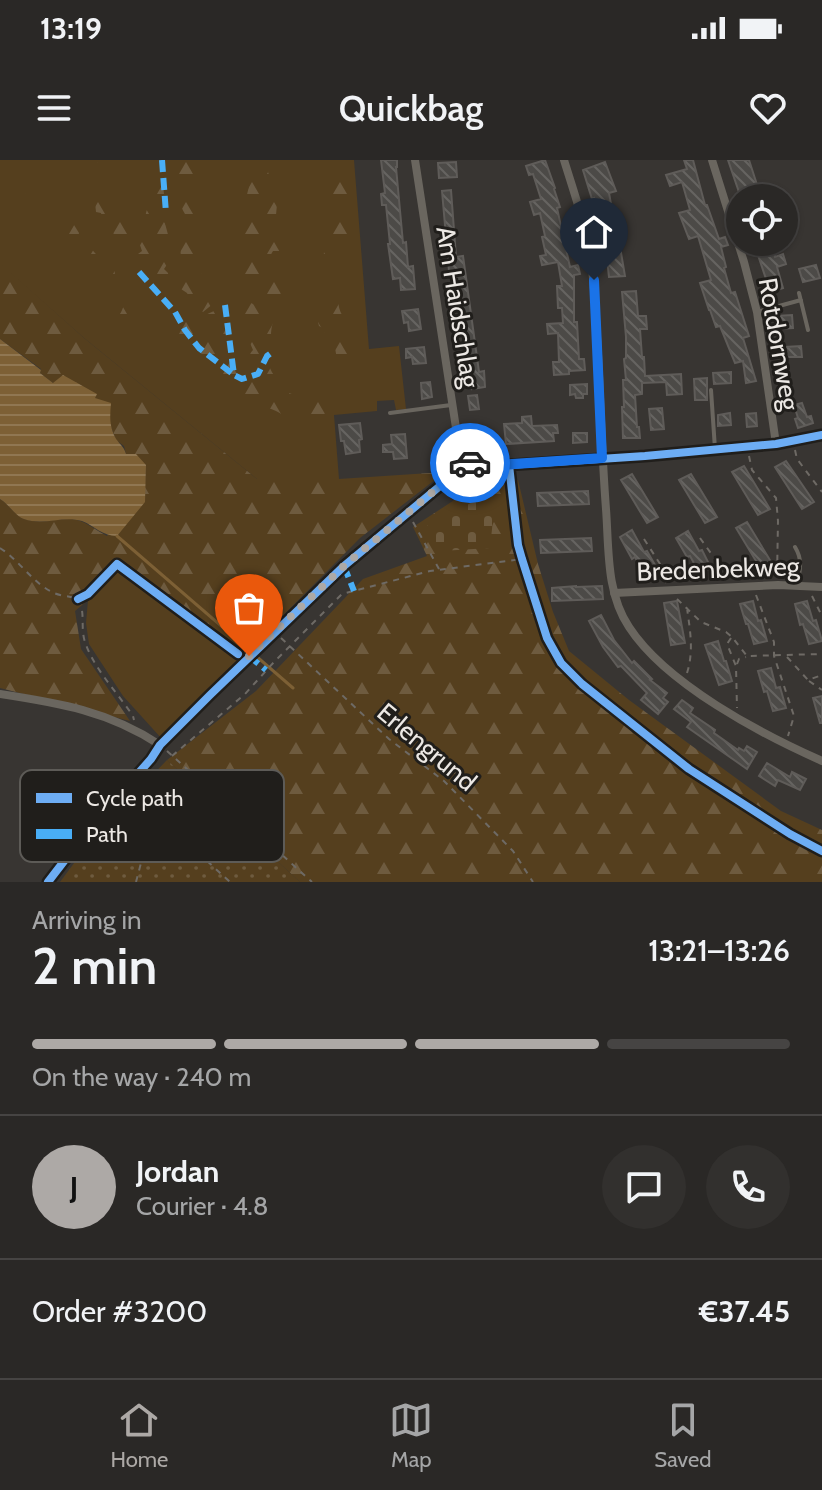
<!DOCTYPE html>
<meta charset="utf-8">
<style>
:root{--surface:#2a2826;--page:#32302e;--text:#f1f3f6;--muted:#a5a6a7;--line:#464443;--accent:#ada9a6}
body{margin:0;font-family:Cabin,sans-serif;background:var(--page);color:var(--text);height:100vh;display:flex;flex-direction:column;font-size:30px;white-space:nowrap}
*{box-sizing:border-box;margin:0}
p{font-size:26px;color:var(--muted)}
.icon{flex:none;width:44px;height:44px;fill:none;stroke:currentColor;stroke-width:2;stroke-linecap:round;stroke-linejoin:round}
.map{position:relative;height:722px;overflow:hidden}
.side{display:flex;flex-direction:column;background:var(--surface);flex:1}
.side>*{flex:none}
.buttons{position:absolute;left:726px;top:24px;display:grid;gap:16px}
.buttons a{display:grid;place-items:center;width:72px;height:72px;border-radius:50%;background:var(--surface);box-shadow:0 2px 6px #0004,0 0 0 2px var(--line);font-size:40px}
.pin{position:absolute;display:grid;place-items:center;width:68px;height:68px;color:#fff;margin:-82px -34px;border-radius:50% 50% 50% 0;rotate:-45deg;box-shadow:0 0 8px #0007}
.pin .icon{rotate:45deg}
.courier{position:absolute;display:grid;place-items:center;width:80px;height:80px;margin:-40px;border:6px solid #1a73e8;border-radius:50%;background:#fff;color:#222;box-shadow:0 2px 10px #0007}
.headline em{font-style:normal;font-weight:600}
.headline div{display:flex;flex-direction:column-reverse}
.headline{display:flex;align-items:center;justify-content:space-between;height:136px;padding:0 32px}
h1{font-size:52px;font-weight:600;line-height:60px}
.bar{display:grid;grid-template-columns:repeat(4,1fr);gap:12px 8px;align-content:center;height:96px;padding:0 32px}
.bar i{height:10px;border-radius:6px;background:var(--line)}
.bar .selected{background:var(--accent)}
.bar p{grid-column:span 4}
.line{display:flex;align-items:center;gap:20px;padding:0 32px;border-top:2px solid var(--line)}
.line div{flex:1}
.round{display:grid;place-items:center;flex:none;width:84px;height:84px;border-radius:42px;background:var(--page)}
.status{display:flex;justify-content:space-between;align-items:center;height:56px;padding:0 40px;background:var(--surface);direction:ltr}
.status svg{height:22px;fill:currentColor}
header{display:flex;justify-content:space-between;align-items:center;height:104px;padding:0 32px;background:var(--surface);font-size:36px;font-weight:600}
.dock{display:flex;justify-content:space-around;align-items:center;height:112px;border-top:2px solid var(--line);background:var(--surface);font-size:22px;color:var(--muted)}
.dock a{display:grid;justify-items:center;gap:4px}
.dock .selected{color:var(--accent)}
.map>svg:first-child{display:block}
.grass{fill:#553f1e}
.forest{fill:url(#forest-firs)}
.cemetery{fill:url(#cemetery-stones)}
.garden{fill:url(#garden-dots)}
.water{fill:url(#water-rules)}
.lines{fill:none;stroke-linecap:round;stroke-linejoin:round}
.stream{stroke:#7d6035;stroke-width:3}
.building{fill:url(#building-back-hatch);stroke:#5f5c59;stroke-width:2}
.path{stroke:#6e6a65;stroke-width:2;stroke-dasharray:6 6;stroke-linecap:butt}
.service{stroke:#6a665f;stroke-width:4}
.minor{stroke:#6a665f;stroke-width:8}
.quiet{stroke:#49aef6;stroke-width:6;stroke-dasharray:12 6;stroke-linecap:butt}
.cycleway-casing{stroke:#201e1b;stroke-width:13}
.cycleway{stroke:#6dadf4;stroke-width:8}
.done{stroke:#ada9a6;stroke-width:8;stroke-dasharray:0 14.4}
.route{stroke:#1a73e8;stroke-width:10}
.labels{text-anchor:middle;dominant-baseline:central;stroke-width:6;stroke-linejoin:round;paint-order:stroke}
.street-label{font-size:26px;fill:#ece8e4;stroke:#201e1b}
.key{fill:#201e1b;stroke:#5d5b57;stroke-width:2}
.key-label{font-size:22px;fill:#ece8e4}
</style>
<div class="status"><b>13:19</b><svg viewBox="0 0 49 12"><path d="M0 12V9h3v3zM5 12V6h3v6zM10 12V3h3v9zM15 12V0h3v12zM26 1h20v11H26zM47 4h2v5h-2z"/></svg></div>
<header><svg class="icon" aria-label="menu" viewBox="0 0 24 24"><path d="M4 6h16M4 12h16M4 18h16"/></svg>Quickbag<svg class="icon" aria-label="heart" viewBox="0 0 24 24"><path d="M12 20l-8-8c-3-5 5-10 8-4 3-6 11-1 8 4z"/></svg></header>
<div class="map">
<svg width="822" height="722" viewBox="0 0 822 722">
<defs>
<pattern id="forest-firs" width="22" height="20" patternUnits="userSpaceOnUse" patternTransform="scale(2)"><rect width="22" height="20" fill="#553f1e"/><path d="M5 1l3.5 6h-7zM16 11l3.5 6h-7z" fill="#6e5b3f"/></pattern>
<pattern id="cemetery-stones" width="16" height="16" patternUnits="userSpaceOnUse" patternTransform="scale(2)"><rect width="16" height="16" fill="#553f1e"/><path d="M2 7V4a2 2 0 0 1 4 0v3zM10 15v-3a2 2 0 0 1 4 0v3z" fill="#6e5b3f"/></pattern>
<pattern id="garden-dots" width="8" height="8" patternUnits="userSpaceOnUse" patternTransform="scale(2)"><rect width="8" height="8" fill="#553f1e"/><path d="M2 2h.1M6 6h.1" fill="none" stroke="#6e5b3f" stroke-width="1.8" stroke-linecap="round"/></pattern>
<pattern id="water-rules" width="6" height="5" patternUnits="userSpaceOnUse" patternTransform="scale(2)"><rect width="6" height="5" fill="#7d6035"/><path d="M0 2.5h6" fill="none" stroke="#907752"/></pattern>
<pattern id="building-back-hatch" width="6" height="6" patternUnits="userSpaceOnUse" patternTransform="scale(2)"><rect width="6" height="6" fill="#4c4a47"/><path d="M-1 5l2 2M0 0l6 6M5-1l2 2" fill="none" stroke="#666461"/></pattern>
</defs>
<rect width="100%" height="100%" fill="#383532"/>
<path class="grass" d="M0,0H354L369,189L399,186L406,249L396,250L394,240L377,241V251L334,255L339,319H257L84,178L0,104Z
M118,408L238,501L162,579L123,536L89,484L86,463L88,440Z"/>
<path class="forest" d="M58,0H100L92,7C75,4 72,13 58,0Z
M175,0H199L198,5L192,11L198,28L197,43L200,46V50L195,55L198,69L192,76L198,91L202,92L201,115L212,119L211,136L215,139L214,143L203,152L195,149L187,133L181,129L179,120L187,112C184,102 176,92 184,82L182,64L185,54C173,35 184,16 175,0Z
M251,0H270L268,12L274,30L272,40L277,44L276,55L279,58C280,69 283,81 279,91H273L270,96L275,115L273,121L283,127V132L276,137L244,126L240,116L236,112V106L242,84L240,80C243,74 246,67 247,60C247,53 245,47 246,40C248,26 255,13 251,0Z
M332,0L346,1V16L350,18L353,59L348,65V80L340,74H335L333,79V114L340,117L343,134L338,139C338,147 341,156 347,161C348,173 350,187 346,198L351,201L348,215L338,221L332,217V209L336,206L337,199L335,188L330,186L323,168L319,166L316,154L322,150L327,129L323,105L325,79L324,70L327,62L334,56L335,47L329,32L328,22L331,16Z
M157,14L162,16L164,34L161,37L165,41L163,56L170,82L168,87L170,100L164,109L168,113L169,120L164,128L168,131V135H173L175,140L185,144L189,148L186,152C176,152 172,145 164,141V136L155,132C154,116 139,109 138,94L142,91L140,85L132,86L122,84L120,79L108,69V63L103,61L101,53L96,52L95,42L104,38L111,39L122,50L127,52L130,58L137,62L146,59C145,51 148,49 150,42C152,36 153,26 152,19L153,16Z
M19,19L26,36L31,37L36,42L35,49L45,50V55L55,56V60L58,63L74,65L79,73L78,77L90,82C90,91 99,98 108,100V104C114,108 115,110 115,117L119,118L121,129L127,135H140L148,139L149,142C145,147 141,147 137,152L133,151L128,158L123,157L120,154C131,136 116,134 108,124C104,119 100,113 95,109C89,105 84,105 78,100V95L65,83L56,79L55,75L51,74L50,68L41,65L34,55L22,54L17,41L19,37L16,34L1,32C2,22 10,21 19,19Z
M0,103L84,178L257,319H339L445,312L360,378L238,501L118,408L88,440L75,451L81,489L130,561L0,528V339C9,344 15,356 25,359C41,365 55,358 71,359C85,360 95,370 107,376L145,323L146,305L126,294L124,286L116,280L109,262L95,238L53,223L40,213L41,209L0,179Z
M251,143C258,147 264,145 272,147C276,162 271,162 271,176L275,180V188L267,198C269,207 273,219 283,221L287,227V232C300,239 313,235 327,232L332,236L333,244L332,251L324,254L315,255L311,260L292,261C283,256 275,247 263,248L260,243L251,242L178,192L181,185L176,177L174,170L186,158L195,160C202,155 211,154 218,148L223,151C224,155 226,159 226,163C227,170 225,176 226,182C226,187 228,190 227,195L235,209L243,210C249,203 247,196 253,190L250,183L255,176L248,165L240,158V150L241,145Z
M518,320L538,404L553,452L569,491L629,540L781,651L822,670V722H300L167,600L256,531L363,419L427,396L413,367L459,337Z"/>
<path class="cemetery" d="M484,336L494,350L490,388L441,391L427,366Z"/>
<path class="garden" d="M167,600L300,722H60L95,675Z"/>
<path class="water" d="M0,179L41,210L40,213L53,223L63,215L97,234L95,238L111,243C110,255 109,265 115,277C118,283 124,286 126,294H136L146,305L145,342L117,376C102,376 95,366 82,361C63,355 44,366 24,359C15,356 9,344 0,339Z"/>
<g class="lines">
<path class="stream" d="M117,376L293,528"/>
</g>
<path class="building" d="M381,0H397V7H396L403,83L406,82L408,107L413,106L415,129L401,130L400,118L393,119L388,84H390L386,45H382L381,34L385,33Z
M545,0L555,28L554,29L560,47L557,48L570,107L578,105L580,114L574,115V162H577L579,199H584L585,210L569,211V214L554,215L553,202H559L558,173L548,174L547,164L563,163L562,148H558L557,126H562L558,102L542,105L540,96L546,95L542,77L545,76L540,53L534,55L530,42L541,39L533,14L529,15L526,6Z
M684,0H693L705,45H707L719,79L725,77L728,85L721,87L726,107L724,108L731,133L735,132L749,176L743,178L756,221L746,223L743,201L735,203L720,166L716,167L710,150H709L700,123L711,120L703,93L698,76L689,79L679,53L690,50L682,22L670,26L666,15L687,9Z
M728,0H749L760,34L748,38H741Z
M456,2L457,17L439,18L438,3Z
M605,2L616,31L609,33L615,66L619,65L620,74L618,75L625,116L609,117L602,57L598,58L594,38L592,39L583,10Z
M451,30L456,97L463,96L479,212L484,211L485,227L472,229L456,110L449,111L442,31Z
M768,82H771L775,97L783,94L786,104L777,107L783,128L768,133L764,120L766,119L755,86Z
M816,105L820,118L803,122L799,109Z
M636,131L638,156H646L647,169H640L642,197H644L645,216L681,214L682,234L667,235L666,222L642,223V234L635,235L637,267H639L640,278H623L622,247H624L623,220H626L624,199L626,198V177L622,132Z
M418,149L421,169L409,171L408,162L404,163L402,151Z
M792,155L793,168L777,169L776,156Z
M801,186L802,197H786L785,187Z
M424,187L426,203L413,204L412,197L406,198V189Z
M731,212V223L714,224L713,213Z
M707,218V240H695L694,219Z
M430,222L432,237L422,239L421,223Z
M587,224V234H583V238H576L575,234L570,235V225Z
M477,235L479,249L470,250L468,236Z
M802,243L807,257L811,256L813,263L798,268L795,259L798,258L794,245Z
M662,248L664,269L651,270L649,249Z
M730,253L731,265L718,266V255Z
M756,253L757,266L747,267L746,254Z
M531,256L532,266L557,265L558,273H553L554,281L506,284L504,264L522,263V257Z
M360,263L362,279L359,280L360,292L346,294L344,281H341L339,265Z
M488,269V284L475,285L474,270Z
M573,273H587V282L573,283Z
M405,274L407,298L394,299L393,292H383V285L392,284L391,275Z
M786,301L814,342L802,349L775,307Z
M744,306L770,349L758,355L732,312Z
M632,314L658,357L647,363L621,320Z
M691,314L717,357L705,363L679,320Z
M588,331L589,344L538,346L537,333Z
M747,362L773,405L762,411L736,368Z
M632,370L644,392L647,391L659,412L647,419L635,397L632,399L620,377Z
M688,371L699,391L702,390L711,408L700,414L690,396L687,397L676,378Z
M591,378L592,391L541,393L540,380Z
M576,426V427L602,426L603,439L552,441V428Z
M677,441L685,483L671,485L664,443Z
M753,441L758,461L761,460L767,481L754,484L748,464H746L740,444Z
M807,441L813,461L816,460L822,481L809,484L803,464L800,465L795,444Z
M601,455L614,480L632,503L634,501L652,519L650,520L667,533L663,538L668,542L658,554L641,540L647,533L621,506L618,507L603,487L589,461Z
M718,481L724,501H726L732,521L719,525L705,485Z
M771,508L776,528L780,527L786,548L773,551L767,531L764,532L758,511Z
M822,536V563H820L813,538Z
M682,540L693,548L690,553L715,570L714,573L738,590L739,588L744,591L747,586L757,592L747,609L687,567L691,562L674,549Z
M767,603L790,617L792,612L806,619L800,630L778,620L775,626L759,616Z"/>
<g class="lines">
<path class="path" d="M795,290L797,299L822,332
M749,296L752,310L776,338L778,361L777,416
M413,362L439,409
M700,378L715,399L720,419
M644,379L664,410L666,423
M0,388C19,400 32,422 52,432C59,436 70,436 78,439C86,452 80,467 85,482C94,509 117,532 133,556L134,560
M756,435L774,482V496L794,556L788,576
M812,436L822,456
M677,439L701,462L726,472L732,477L747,496L822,494
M281,478L389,579L444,621L513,691L533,722
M731,478L727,484L736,506L737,548
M787,497L808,520L822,515
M737,504L739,499L746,497
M687,513C694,491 690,470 687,448
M809,521L822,530
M167,591L312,722
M172,596L245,534L274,502L342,434L430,411L522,399
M88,670L121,690L146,683L152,664L160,660L170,667L230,722
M136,722L146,684"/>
<path class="service" d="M799,133L808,170
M757,152L801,140
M711,230L715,289
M390,253L451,245
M795,387C803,400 800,410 797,425"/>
<path class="minor" d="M415,0L458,281L463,299
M564,0C576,39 590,77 593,118C600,195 600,272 606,349C609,388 606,433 629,467C666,524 761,574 822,601
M712,0L744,102L757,152L776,284
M463,299L474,305H509L645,296L776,284L822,275
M614,433L778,425L822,427
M0,534C59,543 109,551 160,585C220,524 280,461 345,405C385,370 430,340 463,299"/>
<path class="quiet" d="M162,0L166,53
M139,112L175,152L185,170L199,188L234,215
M225,145L234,215L242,219L258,214L267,196L271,193
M344,406L354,431
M249,496L266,510"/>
<defs>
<path id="cycleway" d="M509,305L518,385L522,399L547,478L561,503L582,524L689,609L790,674L822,691
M78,439L88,434L117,404L238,494
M48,722L88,670L151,599L160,585L210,535L344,406L446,321L463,299L474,305H509L645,296L776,284L822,275"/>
</defs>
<use href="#cycleway" class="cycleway-casing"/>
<use href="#cycleway" class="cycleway"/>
</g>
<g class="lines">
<path class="done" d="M249,496L344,406L446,321L463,299L470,303"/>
<path class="route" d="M470,303L474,305L484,306L602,298L594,120"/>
</g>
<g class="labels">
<g class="street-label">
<text transform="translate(458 147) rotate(81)">Am Haidschlag</text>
<text transform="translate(779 184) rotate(80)">Rotdornweg</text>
<text transform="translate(718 409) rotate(-2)">Bredenbekweg</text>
<text transform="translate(427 587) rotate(40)">Erlengrund</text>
</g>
</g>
<rect x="20" y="610" width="264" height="92" rx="12" class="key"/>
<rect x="36" y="633" width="36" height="10" fill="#6dadf4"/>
<rect x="36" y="669" width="36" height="10" fill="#49aef6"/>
<g class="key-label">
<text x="86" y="646">Cycle path</text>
<text x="86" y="682">Path</text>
</g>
</svg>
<div class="buttons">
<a><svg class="icon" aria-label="locate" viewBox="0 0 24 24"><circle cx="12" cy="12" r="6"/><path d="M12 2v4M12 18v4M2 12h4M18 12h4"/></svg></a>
</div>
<div class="pin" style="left:249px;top:496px;background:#ea580c"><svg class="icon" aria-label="bag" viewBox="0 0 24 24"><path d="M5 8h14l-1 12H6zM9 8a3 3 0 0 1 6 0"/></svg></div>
<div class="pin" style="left:594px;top:120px;background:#1f2937"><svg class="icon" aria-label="home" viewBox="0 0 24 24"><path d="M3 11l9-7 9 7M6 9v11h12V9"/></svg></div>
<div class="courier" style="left:470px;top:303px"><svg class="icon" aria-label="car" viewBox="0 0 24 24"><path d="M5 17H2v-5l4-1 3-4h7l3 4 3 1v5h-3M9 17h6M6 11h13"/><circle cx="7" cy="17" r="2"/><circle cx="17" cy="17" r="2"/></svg></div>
</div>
<section class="side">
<div class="headline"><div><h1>2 min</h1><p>Arriving in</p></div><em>13:21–13:26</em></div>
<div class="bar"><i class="selected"></i><i class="selected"></i><i class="selected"></i><i></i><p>On the way · 240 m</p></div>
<div class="line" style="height:144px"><b class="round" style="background:var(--accent);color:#111">J</b><div><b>Jordan</b><p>Courier · 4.8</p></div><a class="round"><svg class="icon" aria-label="chat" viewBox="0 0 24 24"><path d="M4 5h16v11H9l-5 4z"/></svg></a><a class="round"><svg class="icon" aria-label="phone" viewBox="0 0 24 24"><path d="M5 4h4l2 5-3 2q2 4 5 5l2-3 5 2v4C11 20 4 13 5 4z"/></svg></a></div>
<div class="line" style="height:104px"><div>Order #3200</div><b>€37.45</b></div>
</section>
<nav class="dock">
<a class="selected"><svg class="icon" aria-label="home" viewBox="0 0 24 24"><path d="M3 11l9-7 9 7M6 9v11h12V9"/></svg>Home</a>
<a><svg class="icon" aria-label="map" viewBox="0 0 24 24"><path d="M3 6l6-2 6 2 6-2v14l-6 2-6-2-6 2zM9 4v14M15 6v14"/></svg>Map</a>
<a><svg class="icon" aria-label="saved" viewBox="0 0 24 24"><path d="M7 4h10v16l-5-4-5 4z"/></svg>Saved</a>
</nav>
